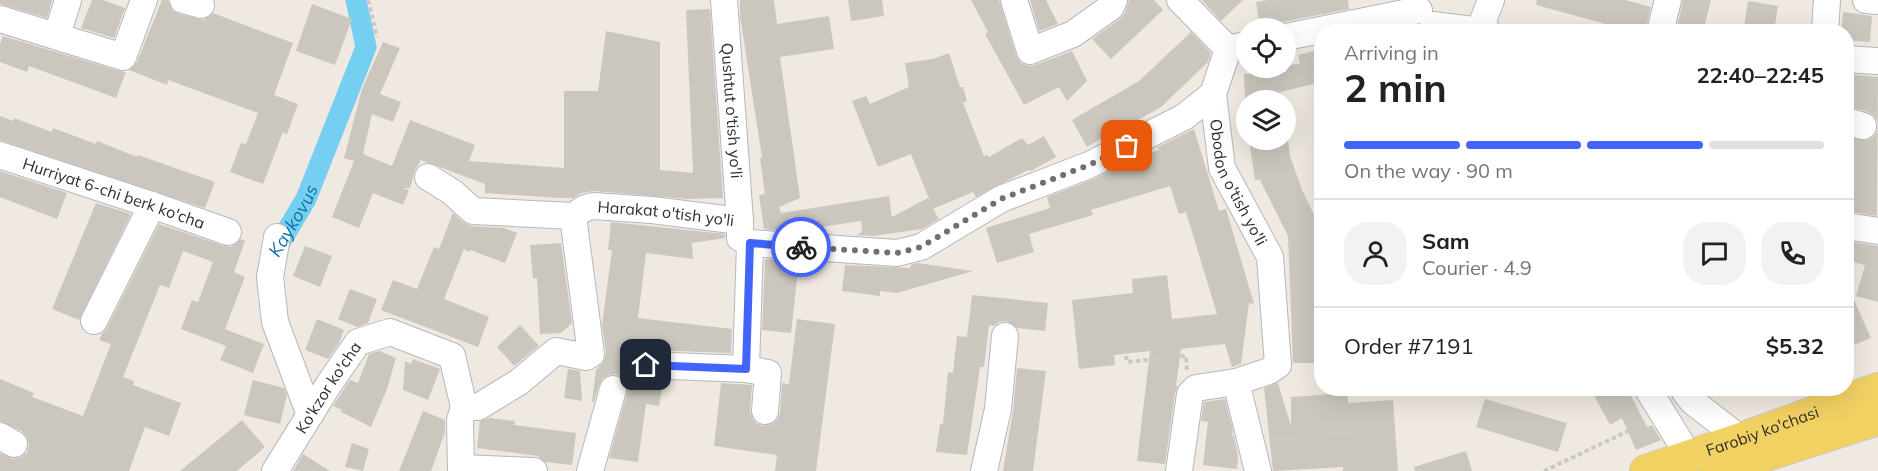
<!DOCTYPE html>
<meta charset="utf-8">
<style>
:root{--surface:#fff;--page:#f2f2f2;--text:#222;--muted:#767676;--line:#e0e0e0;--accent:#4264fb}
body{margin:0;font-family:Mulish,sans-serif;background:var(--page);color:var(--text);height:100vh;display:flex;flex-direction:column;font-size:22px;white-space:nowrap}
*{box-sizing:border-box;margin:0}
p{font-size:20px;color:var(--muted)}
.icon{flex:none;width:33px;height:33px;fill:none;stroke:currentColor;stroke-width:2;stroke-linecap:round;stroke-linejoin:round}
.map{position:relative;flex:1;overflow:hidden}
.panel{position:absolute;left:1314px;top:24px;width:540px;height:372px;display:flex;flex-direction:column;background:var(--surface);border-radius:24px;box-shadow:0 6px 24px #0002}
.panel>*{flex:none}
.buttons{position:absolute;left:1236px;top:18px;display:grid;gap:12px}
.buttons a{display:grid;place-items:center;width:60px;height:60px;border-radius:50%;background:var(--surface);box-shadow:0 6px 24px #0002;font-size:30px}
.pin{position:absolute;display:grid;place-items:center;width:51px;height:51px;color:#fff;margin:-26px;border-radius:12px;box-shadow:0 3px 9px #0006}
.courier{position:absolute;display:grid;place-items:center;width:60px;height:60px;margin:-30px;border:4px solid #4264fb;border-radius:50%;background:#fff;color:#222;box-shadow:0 2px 8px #0007}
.headline em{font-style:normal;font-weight:700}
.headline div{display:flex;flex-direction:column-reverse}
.headline{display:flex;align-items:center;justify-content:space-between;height:102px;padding:0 30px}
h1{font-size:39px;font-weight:700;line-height:45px}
.bar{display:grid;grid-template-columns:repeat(4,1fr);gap:9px 6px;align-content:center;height:72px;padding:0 30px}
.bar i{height:8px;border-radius:4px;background:var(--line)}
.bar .active{background:var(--accent)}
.bar p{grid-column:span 4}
.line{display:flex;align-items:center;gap:15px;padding:0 30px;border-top:2px solid var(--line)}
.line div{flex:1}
.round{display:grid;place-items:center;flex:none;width:63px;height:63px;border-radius:24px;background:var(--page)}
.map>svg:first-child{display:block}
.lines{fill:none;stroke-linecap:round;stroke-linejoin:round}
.canal{stroke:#75cff0;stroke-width:21}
.building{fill:#cbc7bf}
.minor-casing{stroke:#b4b7c1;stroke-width:28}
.major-casing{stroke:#c9c9c9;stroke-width:34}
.path{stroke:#c9c9c9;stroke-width:4;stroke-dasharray:4.5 3;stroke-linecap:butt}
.minor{stroke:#fff;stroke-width:26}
.major{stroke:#f2d163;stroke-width:32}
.done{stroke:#726f6d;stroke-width:6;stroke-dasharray:0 10.8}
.route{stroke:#4264fb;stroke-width:8}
.labels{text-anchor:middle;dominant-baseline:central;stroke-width:4.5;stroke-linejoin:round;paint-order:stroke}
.street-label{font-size:16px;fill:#2e2e2e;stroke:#fff}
.water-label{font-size:18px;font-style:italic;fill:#0d6fa3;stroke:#fff}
</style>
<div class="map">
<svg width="1878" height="471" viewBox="0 0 1878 471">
<rect width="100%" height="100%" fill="#efe9e1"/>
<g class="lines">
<path class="canal" id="s1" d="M273,254L306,199L366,47L356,0"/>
</g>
<path class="building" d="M0,0H52L47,18L0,4Z
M92,0H103L125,8L114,38L81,28Z
M162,0H168L172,10L179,14L204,20L213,13L293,43L274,95L298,104L287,134L283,132L263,184L230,172L241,143L246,144L258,113L168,80L167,85L129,70L137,62Z
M740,0H774L777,24L829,16L834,49L780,57L800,198L779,207L781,213L889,196L892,217L928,198L932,206L911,154L878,167L852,101L866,96L870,104L909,87L905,63L933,59L949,53L960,87H963L967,101L963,103L984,156L987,155L989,157L1022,138L1028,145L1044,136L1056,157L1031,171L1028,170L976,197L973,192L933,209L939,219L922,229L873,236L856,235L862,232L861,221L814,228L813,224L777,230L764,229L759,195L765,194L760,158L762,157L740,16Z
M848,0H882L884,16L851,21Z
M971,0H999L1016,55L1021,63L1028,66L1035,65L1072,51L1087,81L1067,101L1059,87L1024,105L985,34L988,32Z
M1030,0H1046L1058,24L1039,31Z
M1129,0H1154L1163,10L1111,59L1092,39L1120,19L1125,13Z
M1202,0H1243L1221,21Z
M1268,0H1348L1349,9L1283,22L1275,28H1260L1256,2Z
M1537,0H1625L1651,7L1645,32H1635L1536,5Z
M1683,0H1711L1703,32H1676Z
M1748,1L1778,6L1774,32H1743Z
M312,4L352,19L335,65L296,51Z
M710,9L723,198L688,199L594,191L581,193L573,198H559L485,193V184L421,160L415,170L410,188H403L409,190L403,205L373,193L359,228L332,217L354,161L344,158L362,89L383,42L400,48L380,94L401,102L393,122L372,114L363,154L392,166L410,120L475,145L469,161L564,168V91H598L606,31L660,42V170L693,173L686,10Z
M1843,12L1872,16L1870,42L1846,40V32H1841Z
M1191,32L1211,53L1208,62L1161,107L1129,125L1128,123L1087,147L1072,120L1139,81Z
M3,36L119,71L126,72L116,98L29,66L27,72L0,62V44Z
M1322,49V82L1280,92L1282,100H1245L1244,74L1286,72V65L1300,64L1298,55Z
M1846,74L1878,77L1877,216L1846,211V137L1867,140L1874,136L1877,131L1878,123L1874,116L1868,112L1846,106Z
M0,116L13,121L14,118L52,132L53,128L96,144L97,141L137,157L138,155L215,182L205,208L0,140Z
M1194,129L1219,211L1226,209L1254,304L1249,303L1241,364L1232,367L1225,344L1181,349L1176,386H1178L1175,392L1165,464L1137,461L1150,351L1114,355L1115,365L1079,369L1072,300L1133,293L1132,279L1167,275L1172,319L1217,314L1186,212L1179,214L1170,186L1091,210L1093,215L1029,234L1034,252L997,263L986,228L1050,208L1047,197L1096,178L1140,156L1159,150L1158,147Z
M1249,140H1288L1290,156L1302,190L1318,223L1322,363H1293L1288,236L1260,180H1255Z
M0,171L67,193L57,219L0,197Z
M96,203L131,214L79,320L52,309Z
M453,213L463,222L471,226L504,228L517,233L505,263L470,250L469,252L464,249L444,299L489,317L478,347L381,310L393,280L417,289L434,247L439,249Z
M611,222L725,234V238L692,243L693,259L646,253L638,318L732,329L731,353L647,350L640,352L634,357L631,365L633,371L638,377L645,380L663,381L659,406L646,404L638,462L609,458L627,393L628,386L624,379L616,374L609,375L603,378L599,385L594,402H592L596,370L604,361L606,353L602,325L612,250H608Z
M159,224L224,246L231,247L241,239L245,241L234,272L245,277L225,329L264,344L253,373L220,360L226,346L181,329L192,300L198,302L213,262L183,251L169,288L160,285L123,377L134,381L133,385L181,403L169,436L145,427L129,471H0V453L13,459L21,457L27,452L29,445L27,437L22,431L0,421V379L34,393L32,397L83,416L111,344L99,340L102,334L107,328Z
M1846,241L1878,246V302L1856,296L1865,265L1846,260Z
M561,243L572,323L561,333L540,334L537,278H533L530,245Z
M305,246L332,256L320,287L293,276Z
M765,259L799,261L791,333L762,330Z
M917,263L973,271L897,293L880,291V296L842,291L845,265L910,268L911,265Z
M1846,282L1871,338L1846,348Z
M350,289L377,299L368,323L357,327L338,319Z
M972,295L1048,303L1045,331L1017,328L1007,321L999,322L994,326L989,325L984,367H980L967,455L936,452L940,424H943L948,372L953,373L957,336L967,337Z
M317,319L344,330L339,343L328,359L305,350Z
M797,319L835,324L816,471H775L777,455L714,446L721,383L752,385L750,410L752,418L756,423L763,426L772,424L777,420L780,413L782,383L789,384Z
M520,325L539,346L514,366L497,347Z
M379,351L396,358L387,389L371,427L341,412L342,410L333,406L350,380L358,383L369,354Z
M413,359L440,369L428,400L403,390L405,361L411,364Z
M1017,368L1046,371L1033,471H1003L1013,411Z
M568,369L580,371L582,401L564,398Z
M253,380L284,388L287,395L280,424L244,415Z
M1278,383L1291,426V397L1347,393L1348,403L1393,400L1398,471H1343V467L1273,471L1264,388Z
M1590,388H1627L1647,427L1652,425L1661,440L1636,450L1622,418L1610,425Z
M1225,399L1233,431L1232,436H1234L1238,455L1237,469L1203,465L1208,422L1201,421L1204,402Z
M1485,399L1567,423L1558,452L1476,427Z
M423,411L445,420V432L431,471H399Z
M490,418L515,421L514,425L576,433L572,465L545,462L538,456L477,448L480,421Z
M242,420L265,447L237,471H180Z
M352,443L369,449L363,471L345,467Z
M1466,451L1472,471H1415L1414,467Z
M303,454L330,471H293Z"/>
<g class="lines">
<defs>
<g id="minor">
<path d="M183,0L201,5"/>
<path id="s2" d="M724,0L740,221V238L750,243L897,253L921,247L1001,199L1089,165L1184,117L1213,94L1228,49L1246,45"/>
<path d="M1014,0L1030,51L1073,34L1111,7L1114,0"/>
<path d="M1180,0L1228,49"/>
<path d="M1866,0L1878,1"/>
<path d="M0,19L123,57L144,0"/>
<path d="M1433,25L1488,32"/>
<path d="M1479,31L1491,0"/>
<path d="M1660,32L1668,0"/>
<path d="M1825,32L1827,0"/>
<path d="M57,35L68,0"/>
<path d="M1286,37L1419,10"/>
<path d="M1846,59L1876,61"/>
<path id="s3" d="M1213,94L1222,168L1270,257L1278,365L1269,371L1236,382L1258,471"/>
<path d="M1846,121L1863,126"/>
<path id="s4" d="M0,155L152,205L228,232"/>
<path d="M428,177L452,192L473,211L573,216"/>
<path id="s5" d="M573,216L585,208L593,206L652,210L740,221"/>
<path d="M1846,226L1878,231"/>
<path d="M277,237L270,277L275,322L310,415"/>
<path d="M94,321L152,205"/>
<path d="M646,365L746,369L750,243"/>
<path d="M746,369L768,373L765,411"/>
<path d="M1647,388L1689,456"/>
<path d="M1685,388V392L1693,402L1741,439"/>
<path d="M464,407H478L519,382L556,351L586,357L591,354L573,216"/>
<path d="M0,436L14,444"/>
<path d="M461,468L534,471"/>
<path id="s6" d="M275,471L329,384L358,342L390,332L452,356L464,407"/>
<path d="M461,471L460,420L464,407"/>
<path d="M590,471L613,389"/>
<path d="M984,471L998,409L1005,336"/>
<path d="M1179,471L1190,394L1196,388L1236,382"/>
</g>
<g id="major">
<path id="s7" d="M1646,471L1741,439L1878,389"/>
<path d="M1716,471L1878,419"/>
</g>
</defs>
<use href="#minor" class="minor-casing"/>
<use href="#major" class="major-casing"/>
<path class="path" d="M368,0L377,37
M417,319L432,285
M1124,341L1127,362L1186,356L1187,370
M1272,439L1357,432
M1544,471L1645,423"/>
<use href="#minor" class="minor"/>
<use href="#major" class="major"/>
</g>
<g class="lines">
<path class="done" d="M801,247L897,253L921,247L1001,199L1089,165L1127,146"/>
<path class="route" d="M646,365L746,369L750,243L801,247"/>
</g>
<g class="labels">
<g class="street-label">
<text stroke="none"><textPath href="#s2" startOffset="111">Qushtut o'tish yo'li</textPath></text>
<text stroke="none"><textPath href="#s3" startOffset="93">Obodon o'tish yo'li</textPath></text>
<text stroke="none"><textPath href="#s4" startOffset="120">Hurriyat 6-chi berk ko'cha</textPath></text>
<text stroke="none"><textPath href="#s5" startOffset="96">Harakat o'tish yo'li</textPath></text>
<text stroke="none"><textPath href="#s6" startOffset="99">Ko'kzor ko'cha</textPath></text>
<text stroke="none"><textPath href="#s7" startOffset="123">Farobiy ko'chasi</textPath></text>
</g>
<g class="water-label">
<text stroke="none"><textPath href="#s1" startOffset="39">Kaykovus</textPath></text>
</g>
</g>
</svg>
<div class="buttons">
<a><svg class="icon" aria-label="locate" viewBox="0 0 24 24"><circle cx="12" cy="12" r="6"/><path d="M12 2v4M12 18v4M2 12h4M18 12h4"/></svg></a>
<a><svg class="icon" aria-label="layers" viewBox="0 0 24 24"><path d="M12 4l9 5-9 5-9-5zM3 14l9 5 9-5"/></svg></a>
</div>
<div class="pin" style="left:1127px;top:146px;background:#ea580c"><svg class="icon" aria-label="bag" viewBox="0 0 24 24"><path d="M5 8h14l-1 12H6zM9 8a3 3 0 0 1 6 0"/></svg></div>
<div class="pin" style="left:646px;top:365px;background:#1f2937"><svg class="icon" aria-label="home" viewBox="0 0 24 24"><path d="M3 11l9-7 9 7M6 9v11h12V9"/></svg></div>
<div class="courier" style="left:801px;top:247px"><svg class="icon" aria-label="bike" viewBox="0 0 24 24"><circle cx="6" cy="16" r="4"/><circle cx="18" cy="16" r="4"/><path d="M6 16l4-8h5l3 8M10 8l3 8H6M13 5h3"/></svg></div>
<section class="panel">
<div class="headline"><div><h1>2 min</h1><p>Arriving in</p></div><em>22:40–22:45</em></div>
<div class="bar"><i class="active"></i><i class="active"></i><i class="active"></i><i></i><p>On the way · 90 m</p></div>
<div class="line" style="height:108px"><a class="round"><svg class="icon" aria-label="person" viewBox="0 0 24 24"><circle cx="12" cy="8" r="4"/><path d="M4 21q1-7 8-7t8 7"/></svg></a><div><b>Sam</b><p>Courier · 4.9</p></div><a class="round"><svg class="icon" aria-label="chat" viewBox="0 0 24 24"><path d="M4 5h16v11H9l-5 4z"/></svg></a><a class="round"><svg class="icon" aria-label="phone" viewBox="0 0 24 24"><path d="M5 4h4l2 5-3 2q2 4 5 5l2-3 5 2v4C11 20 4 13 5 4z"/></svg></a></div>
<div class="line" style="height:78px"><div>Order #7191</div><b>$5.32</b></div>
</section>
</div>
